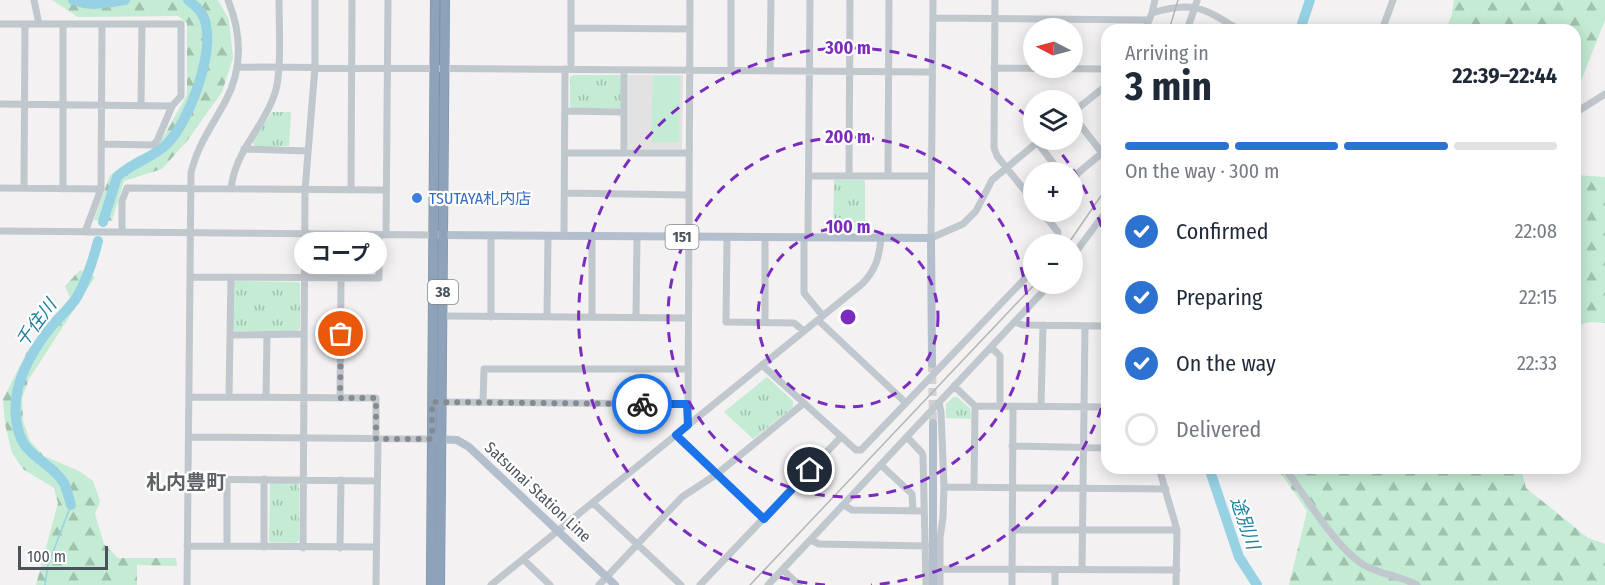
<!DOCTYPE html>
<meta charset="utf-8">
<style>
:root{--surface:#fff;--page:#f6f6f7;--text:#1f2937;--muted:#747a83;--line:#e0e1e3;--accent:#2d72d0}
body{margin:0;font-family:"Fira Sans Condensed","Noto Sans JP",sans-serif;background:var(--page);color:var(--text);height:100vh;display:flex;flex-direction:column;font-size:22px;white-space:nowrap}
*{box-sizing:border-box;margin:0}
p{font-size:20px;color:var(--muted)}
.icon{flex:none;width:33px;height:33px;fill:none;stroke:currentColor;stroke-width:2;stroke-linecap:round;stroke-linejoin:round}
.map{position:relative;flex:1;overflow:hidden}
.sheet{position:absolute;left:1101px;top:24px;width:480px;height:450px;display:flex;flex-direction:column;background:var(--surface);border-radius:18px;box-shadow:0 3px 15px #0003}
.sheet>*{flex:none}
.needle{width:39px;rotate:276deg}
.tools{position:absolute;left:1023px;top:18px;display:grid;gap:12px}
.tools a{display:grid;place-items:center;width:60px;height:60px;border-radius:50%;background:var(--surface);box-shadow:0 3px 15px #0003;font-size:30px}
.scale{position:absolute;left:18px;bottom:15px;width:90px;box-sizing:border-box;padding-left:6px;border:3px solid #4a535c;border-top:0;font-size:16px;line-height:21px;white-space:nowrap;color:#4a535c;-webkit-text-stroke:4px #fff;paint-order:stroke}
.pin{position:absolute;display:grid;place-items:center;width:51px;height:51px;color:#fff;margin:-26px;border:3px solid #fff;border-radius:50%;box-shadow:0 2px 6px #0007}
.courier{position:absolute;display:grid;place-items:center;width:60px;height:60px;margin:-30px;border:4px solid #1a73e8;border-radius:50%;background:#fff;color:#222;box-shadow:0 2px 8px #0007}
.bubble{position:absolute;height:42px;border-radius:21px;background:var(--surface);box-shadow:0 3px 15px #0003;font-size:20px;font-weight:700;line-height:42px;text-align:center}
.overview em{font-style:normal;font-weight:700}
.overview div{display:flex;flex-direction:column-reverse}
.overview{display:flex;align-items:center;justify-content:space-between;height:102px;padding:0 24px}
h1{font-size:39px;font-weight:700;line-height:45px}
.bar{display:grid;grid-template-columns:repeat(4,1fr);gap:9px 6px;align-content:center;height:72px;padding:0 24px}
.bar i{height:8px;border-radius:4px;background:var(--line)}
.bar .on{background:var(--accent)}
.bar p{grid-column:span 4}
ol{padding:0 24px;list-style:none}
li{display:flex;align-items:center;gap:18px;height:66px}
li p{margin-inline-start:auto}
li .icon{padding:6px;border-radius:50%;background:var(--accent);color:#fff;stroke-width:4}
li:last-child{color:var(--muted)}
li i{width:33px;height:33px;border:3px solid var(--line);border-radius:50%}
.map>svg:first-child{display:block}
.education{fill:#e3e2e2}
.grass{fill:url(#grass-tufts)}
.forest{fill:url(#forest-firs)}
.pitch{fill:#c4ebd4}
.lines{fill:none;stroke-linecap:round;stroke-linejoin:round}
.stream{stroke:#96d2e3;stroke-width:1.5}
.river{stroke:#96d2e3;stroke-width:10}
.major-tunnel{stroke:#d1d1d3;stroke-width:8;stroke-dasharray:8 4;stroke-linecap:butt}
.highway-casing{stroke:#798ea5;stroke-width:10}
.minor{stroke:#c0c7cd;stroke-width:7}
.major{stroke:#b3bfcc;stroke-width:8}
.highway{stroke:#8ea2b9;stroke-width:9}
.rail{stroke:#b3b6ba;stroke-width:1.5}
.done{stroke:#858a90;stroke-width:6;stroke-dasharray:0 10.8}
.route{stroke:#1a73e8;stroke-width:8}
.ring{fill:none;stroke:#7b2cbf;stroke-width:3;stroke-dasharray:10 8}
.shop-dot{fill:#3f7fe0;stroke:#fff;stroke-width:2}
.labels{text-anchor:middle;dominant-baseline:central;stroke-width:4.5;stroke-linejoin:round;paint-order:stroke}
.shield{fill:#fff;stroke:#80878d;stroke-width:1.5}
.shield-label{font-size:15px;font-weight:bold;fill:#4a535c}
.shop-label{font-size:16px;fill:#366cbe;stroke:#fff;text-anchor:start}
.street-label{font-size:16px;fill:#4a535c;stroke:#fff}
.water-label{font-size:18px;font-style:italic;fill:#1c809d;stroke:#fff}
.quarter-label{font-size:20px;font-weight:bold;fill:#5e6165;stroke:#fff}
.centre{fill:#7b2cbf;stroke:#fff;stroke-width:3}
.ring-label{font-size:18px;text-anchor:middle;font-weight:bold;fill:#7b2cbf;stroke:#fff;stroke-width:4.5;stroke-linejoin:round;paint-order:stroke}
</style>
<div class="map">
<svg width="1605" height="585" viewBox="0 0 1605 585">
<defs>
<pattern id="grass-tufts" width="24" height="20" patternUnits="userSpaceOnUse" patternTransform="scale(1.5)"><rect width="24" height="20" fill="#c4ebd4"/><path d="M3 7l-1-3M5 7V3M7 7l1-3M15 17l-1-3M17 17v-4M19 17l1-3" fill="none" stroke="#a1c1af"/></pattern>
<pattern id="forest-firs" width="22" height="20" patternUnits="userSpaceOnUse" patternTransform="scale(1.5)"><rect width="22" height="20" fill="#c4ebd4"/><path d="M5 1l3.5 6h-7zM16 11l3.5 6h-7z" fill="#a1c1af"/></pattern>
</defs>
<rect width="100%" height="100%" fill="#f3f1f1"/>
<path class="education" d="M628,75H683L682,149H628Z"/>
<path class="grass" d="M573,75H619L621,77V106L619,108H572L570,106V77Z
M272,112H291L289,146H255L252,142Z
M834,180H865V230H833Z
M235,281L298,282L300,284V329L297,331H235L233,328V283Z
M767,377L793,401V407L753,439L724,412Z
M953,397H957L970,408L971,419L946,418V404Z
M270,483H297L299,485V540L296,543L270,542L269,541Z"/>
<path class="forest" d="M52,0H218L229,20L233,58L222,92L187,141L162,169L124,181L112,221L94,220L110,175L128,162L158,146L187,95V23L178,16L78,17Z
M1454,0H1605V20L1575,96V30H1446L1452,14Z
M1575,175L1605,177V323L1589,322L1575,327Z
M80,270L95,277L29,379L22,398L23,421L30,441L44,456L79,471L93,481L100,501L95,514L104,544L118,558H176L177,566L137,565V585H36L58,503L54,488L23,469L12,453L5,424L3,399L28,350L70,298L65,286Z
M1277,468H1521L1526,488L1588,538L1605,544V585H1289L1307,511Z"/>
<path class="pitch" d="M653,76H680L679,142H651Z"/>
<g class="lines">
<path class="stream" d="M45,585L48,565L71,505"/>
<path class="river" d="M73,0C90,7 107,3 125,0
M1300,30L1310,0
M103,222L117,177C131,163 153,158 167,144C189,122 213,56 206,25C204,13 197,7 188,0
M1209,468L1239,557L1257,585
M71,505C69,498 67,490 64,483C52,463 26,457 19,433C7,394 27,358 50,328C59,317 70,308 77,297C87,279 93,261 98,241"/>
<path class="major-tunnel" d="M932,364L933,423"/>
<defs>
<path id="highway" d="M431,585L435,0
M440,585L445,0"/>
</defs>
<use href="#highway" class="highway-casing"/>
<path class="minor" d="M34,0L39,24
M571,0V69
M933,0L931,238L963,224L976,211L992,180L1040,140
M995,0L994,148L997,156L1034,202
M1152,13L1155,0
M933,18L1148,20
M0,24H181V96L172,106L157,141L153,145L101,144
M571,28L689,29
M1145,30L1152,13C1193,0 1204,8 1239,30
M1187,30L1197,1
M1382,30L1393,0
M237,67L932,72
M994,68L1107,69
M731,70V0
M770,71L771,0
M0,104L172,106
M141,106L142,24
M565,111L624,112
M1072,113L1107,85
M1575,113L1605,94
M1072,114L1102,153L1072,178
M1037,142L1060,172
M244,149L308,151
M565,153H689
M624,153V70
M809,176H931
M849,176L850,0
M888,176L889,0
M0,188L101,189
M24,188L25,24
M1072,188L1077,193L1072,197
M63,189V24
M231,189C235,150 264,128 275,93C282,72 279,24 279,0
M351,190L352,0
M565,193L688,195
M1042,212L1058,232L1057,239L1053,244
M1047,219L1056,212
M0,231L433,235
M85,232L101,189L102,24
M122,232V201L127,188L386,190
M386,235L388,0
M564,236L565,69
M727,237L726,322L794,323L804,331
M804,238V293L823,316
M808,238L810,0
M1072,257L1107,210
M190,277L379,278V235
M443,316L687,318
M491,317V235
M547,317L548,236
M592,317V236
M636,317L637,237
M818,320L906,403
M765,322V237
M1015,322L1023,325L1107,326
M230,335L303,334
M991,347L1000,356V406
M762,365L856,450H861L1034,269
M954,386L975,406L1107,407
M229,396L231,277
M189,397L376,398V439
M266,397L267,334
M340,398L341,278
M437,402L687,404
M483,402L484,369H687
M939,403L941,412L944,487L943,517L940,538V585
M1041,406L1043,325
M688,425L690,0
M676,435L764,519
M189,437L432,439
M907,437L922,453L923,456L926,585
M1012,446L1107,448
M882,466L912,494L913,511
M1159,468L1177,530L1176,585
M1285,468C1304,495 1337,549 1364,565C1381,575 1401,576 1417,585
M188,479L377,481
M944,487L1166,489
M974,487L975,406
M593,503L681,585
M844,505L852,510L924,511
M1012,530H1177
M811,540L819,544L927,546
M187,546L376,547
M227,546V479
M264,547V479
M303,548L305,190L315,67V0
M340,548L341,480
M523,559L550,585
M940,569L1177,570
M783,570L799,585
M1082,570L1085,326
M187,585L191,173C197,146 212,126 225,102C243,69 242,35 228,0
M376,585L378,439
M491,585L862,284C876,270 879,257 881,239
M599,585L682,497L717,474L804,403
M700,585L840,438
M768,585L1050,284
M1012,585L1013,406
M1055,585V570"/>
<path class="major" d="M437,235L931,238L932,364
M933,423V585
M435,439L457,440L469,447L615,585"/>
<use href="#highway" class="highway"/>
<path class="rail" d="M1169,30L1178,0
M1068,244L1107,187
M750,585L1035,284"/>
</g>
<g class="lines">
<path class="done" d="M341,334L340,398H376V439H432V402L642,404"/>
<path class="route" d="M642,404H687L688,425L676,435L764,519L810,470"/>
</g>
<g class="ring">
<circle cx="848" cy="317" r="90"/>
<circle cx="848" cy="317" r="180"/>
<path d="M1107 391A269 269 0 0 1 871 585M825 585A269 269 0 1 1 1033 122M1051 141A269 269 0 0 1 1107 243"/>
</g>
<circle class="shop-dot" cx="417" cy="198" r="6"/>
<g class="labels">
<g class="shield">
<rect x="665.5" y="225" width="33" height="24" rx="4.5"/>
<rect x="428" y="280" width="30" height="24" rx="4.5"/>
</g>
<g class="shield-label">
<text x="682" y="237">151</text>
<text x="443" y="292">38</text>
</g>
<g class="shop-label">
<text x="429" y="198">TSUTAYA札内店</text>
</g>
<g class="street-label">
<text transform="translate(538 492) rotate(43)">Satsunai Station Line</text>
</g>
<g class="water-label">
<text transform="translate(36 323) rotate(-53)">千住川</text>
<text transform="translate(1245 523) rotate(71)">途別川</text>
</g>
<g class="quarter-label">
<text x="186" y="482">札内豊町</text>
</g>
</g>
<circle cx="848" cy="317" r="9" class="centre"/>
<g class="ring-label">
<text x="848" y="54">300 m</text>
<text x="848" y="143">200 m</text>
<text x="848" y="233">100 m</text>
</g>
</svg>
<div class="tools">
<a><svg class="needle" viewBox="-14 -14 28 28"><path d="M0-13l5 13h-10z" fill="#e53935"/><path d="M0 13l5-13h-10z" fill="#747a83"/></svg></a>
<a><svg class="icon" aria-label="layers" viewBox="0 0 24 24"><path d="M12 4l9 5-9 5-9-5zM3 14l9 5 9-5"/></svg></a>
<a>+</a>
<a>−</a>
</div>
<div class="scale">100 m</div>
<div class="pin" style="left:341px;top:334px;background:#ea580c"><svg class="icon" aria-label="bag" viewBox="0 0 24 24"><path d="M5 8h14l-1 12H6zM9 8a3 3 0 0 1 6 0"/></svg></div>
<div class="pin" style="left:810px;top:470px;background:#1f2937"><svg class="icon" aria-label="home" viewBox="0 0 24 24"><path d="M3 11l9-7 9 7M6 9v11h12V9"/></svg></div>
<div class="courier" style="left:642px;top:404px"><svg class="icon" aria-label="bike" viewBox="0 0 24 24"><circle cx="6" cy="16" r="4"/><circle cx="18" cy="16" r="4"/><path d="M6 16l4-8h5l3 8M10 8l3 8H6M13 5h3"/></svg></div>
<div class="bubble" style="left:294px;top:232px;width:93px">コープ</div>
<section class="sheet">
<div class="overview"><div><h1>3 min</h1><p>Arriving in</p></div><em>22:39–22:44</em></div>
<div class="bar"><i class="on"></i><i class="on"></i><i class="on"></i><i></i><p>On the way · 300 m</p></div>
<ol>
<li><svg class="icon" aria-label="check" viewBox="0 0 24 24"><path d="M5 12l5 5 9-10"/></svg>Confirmed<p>22:08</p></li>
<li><svg class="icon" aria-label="check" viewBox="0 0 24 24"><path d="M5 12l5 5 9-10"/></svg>Preparing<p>22:15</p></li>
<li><svg class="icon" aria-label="check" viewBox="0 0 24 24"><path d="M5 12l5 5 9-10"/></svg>On the way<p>22:33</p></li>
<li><i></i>Delivered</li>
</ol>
</section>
</div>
